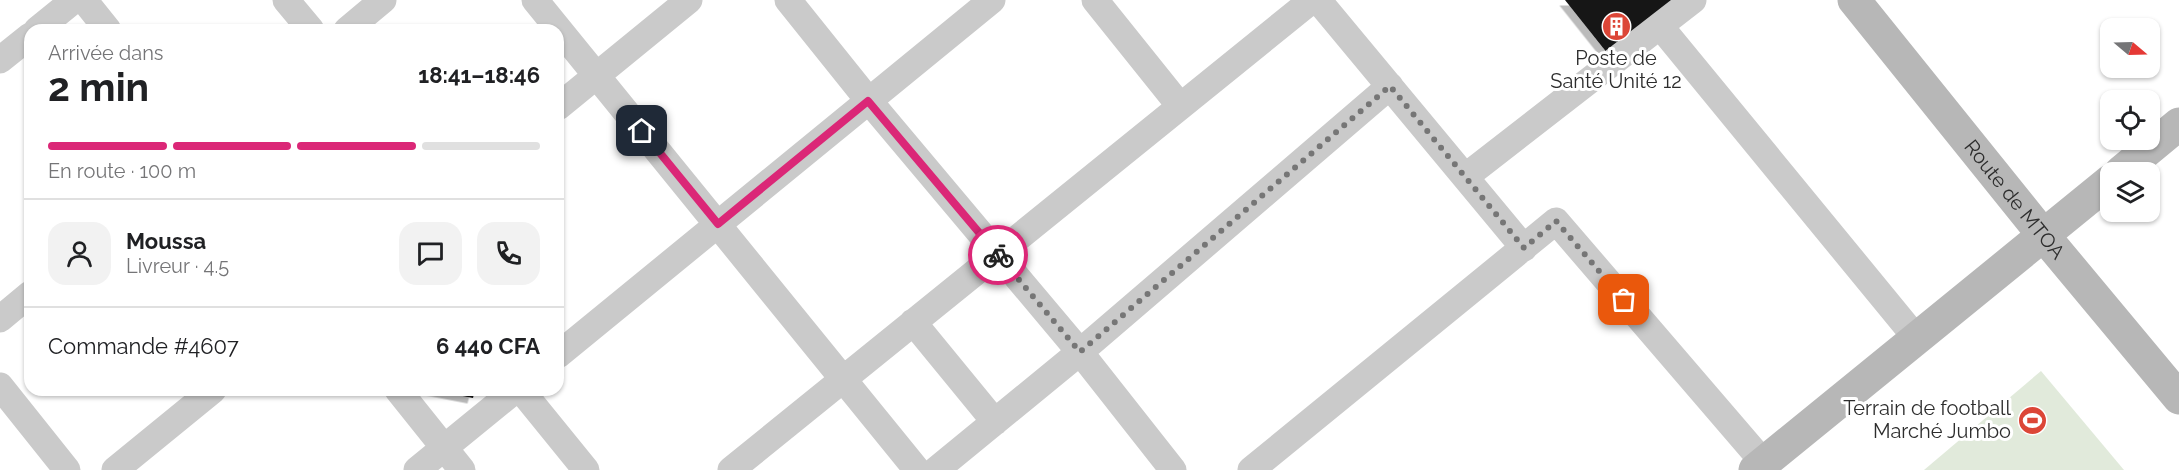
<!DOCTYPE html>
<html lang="fr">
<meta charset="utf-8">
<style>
:root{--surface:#fff;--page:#f2f2f2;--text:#202124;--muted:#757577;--line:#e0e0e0;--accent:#db2777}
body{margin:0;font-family:Raleway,sans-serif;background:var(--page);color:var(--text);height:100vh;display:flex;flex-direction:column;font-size:22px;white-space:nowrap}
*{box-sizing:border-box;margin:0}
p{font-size:20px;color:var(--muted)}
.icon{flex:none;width:33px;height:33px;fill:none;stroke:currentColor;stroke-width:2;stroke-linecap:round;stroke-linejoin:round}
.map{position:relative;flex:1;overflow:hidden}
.details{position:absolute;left:24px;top:24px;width:540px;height:372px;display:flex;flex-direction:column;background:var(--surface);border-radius:18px;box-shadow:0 2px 4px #0004}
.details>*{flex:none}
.needle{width:39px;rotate:109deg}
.fabs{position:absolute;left:2100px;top:18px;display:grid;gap:12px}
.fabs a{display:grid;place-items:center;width:60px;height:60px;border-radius:12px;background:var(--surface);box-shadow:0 2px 4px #0004;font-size:30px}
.pin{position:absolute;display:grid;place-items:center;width:51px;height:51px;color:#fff;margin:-26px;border-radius:12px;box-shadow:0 3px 9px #0006}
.courier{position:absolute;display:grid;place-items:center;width:60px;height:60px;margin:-30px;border:4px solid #db2777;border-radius:50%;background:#fff;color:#222;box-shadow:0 2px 8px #0007}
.head em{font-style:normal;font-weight:700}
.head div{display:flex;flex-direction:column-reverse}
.head{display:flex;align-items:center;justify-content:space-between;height:102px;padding:0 24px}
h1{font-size:39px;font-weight:700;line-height:45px}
.bar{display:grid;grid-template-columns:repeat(4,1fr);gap:9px 6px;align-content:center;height:72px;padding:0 24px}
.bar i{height:8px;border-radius:4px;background:var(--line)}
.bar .active{background:var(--accent)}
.bar p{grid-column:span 4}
.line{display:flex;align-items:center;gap:15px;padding:0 24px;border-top:2px solid var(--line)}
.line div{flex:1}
.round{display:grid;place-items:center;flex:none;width:63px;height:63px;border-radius:18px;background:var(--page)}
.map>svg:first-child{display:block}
.green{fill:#e1eadb}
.building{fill:#141414;filter:url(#shadow)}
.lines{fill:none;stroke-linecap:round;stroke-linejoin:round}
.street{stroke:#cacaca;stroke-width:27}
.secondary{stroke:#b7b7b7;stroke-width:33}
.done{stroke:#767676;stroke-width:6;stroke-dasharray:0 10.8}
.route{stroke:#db2777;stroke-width:8}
.labels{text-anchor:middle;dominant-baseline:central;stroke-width:6;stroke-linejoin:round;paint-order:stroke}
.poi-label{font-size:20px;fill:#2d2d2d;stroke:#fff}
.street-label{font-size:20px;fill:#2d2d2d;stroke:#fff}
</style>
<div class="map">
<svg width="2179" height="470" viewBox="0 0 2179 470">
<defs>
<filter id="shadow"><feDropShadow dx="-5.5" dy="5.5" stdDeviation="0" flood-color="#0004"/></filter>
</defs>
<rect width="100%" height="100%" fill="#fff"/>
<path class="green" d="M2041,371L2124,470H1924Z"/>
<path class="building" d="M1565,0H1680L1608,54Z
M432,390H475L473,398Z"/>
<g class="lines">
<path class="street" d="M84,0L108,30
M286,0L311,30
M535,0L917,470
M788,0L869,101L1080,352L1173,470
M1095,0L1180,106
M1318,0L1524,248
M1660,26L1917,339
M37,30L74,0
M347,30L383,0
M0,60L30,36
M558,107L689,0
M1465,177L1693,0
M0,319L30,294
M913,322L995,422
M558,355L992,0
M0,386L67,470
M398,390L462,470
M521,390L586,470
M115,470L213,390
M417,470L515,390
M731,470L1312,0
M936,470L1080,352L1390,86
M1251,470L1556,221L1764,463"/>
<g class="secondary">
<path id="s1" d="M1854,0L2044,236L2179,398"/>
<path d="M2121,172L2179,124"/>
<path d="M1755,470L2110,181"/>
</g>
</g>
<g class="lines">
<path class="done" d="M998,255L1080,352L1390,86L1524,248L1556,221L1624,300"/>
<path class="route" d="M642,131L718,224L868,101L998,255"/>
</g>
<defs>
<symbol id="building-disc" viewBox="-11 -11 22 22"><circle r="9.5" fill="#dc4637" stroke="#fff"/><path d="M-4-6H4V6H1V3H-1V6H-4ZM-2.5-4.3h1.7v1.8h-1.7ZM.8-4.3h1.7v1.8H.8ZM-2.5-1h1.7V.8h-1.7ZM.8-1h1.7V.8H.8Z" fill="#fff"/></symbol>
<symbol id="stadium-disc" viewBox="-11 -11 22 22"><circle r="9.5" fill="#dc4637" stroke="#fff"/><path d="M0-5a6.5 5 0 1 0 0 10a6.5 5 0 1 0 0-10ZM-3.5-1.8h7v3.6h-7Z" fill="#fff"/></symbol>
</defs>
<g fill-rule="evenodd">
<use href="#building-disc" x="1600" y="10" width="33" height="33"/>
<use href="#stadium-disc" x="2016" y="404" width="33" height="33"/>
</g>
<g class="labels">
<g class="poi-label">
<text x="1616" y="58">Poste de<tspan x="1616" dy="23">Santé Unité 12</tspan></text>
<text x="2011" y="408" text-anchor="end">Terrain de football<tspan x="2011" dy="23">Marché Jumbo</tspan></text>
</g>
<g class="street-label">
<text stroke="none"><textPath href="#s1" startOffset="256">Route de MTOA</textPath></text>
</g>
</g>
</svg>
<div class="fabs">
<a><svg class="needle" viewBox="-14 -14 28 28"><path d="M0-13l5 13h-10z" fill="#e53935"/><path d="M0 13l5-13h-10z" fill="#757577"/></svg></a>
<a><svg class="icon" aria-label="locate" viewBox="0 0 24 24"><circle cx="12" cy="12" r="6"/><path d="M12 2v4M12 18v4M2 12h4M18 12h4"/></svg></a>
<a><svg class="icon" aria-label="layers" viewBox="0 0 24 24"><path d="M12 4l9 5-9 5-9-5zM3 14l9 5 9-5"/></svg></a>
</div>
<div class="pin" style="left:1624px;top:300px;background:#ea580c"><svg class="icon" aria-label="bag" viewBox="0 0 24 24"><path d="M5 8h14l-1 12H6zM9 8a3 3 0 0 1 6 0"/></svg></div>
<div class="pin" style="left:642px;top:131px;background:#1f2937"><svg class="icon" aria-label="home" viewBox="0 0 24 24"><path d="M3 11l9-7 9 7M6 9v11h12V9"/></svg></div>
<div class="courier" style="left:998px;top:255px"><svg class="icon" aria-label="bike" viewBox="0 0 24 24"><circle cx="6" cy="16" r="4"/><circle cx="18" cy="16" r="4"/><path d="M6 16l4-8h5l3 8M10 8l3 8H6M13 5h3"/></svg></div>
<section class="details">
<div class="head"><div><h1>2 min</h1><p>Arrivée dans</p></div><em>18:41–18:46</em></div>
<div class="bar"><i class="active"></i><i class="active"></i><i class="active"></i><i></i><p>En route · 100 m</p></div>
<div class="line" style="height:108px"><a class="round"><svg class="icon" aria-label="person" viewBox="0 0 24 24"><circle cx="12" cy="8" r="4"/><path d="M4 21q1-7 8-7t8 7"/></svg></a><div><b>Moussa</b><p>Livreur · 4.5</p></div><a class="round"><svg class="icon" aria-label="chat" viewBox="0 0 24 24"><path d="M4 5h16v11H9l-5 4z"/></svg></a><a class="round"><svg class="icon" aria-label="phone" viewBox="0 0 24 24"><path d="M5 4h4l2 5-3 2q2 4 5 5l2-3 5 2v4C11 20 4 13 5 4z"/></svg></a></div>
<div class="line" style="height:78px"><div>Commande #4607</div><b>6 440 CFA</b></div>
</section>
</div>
